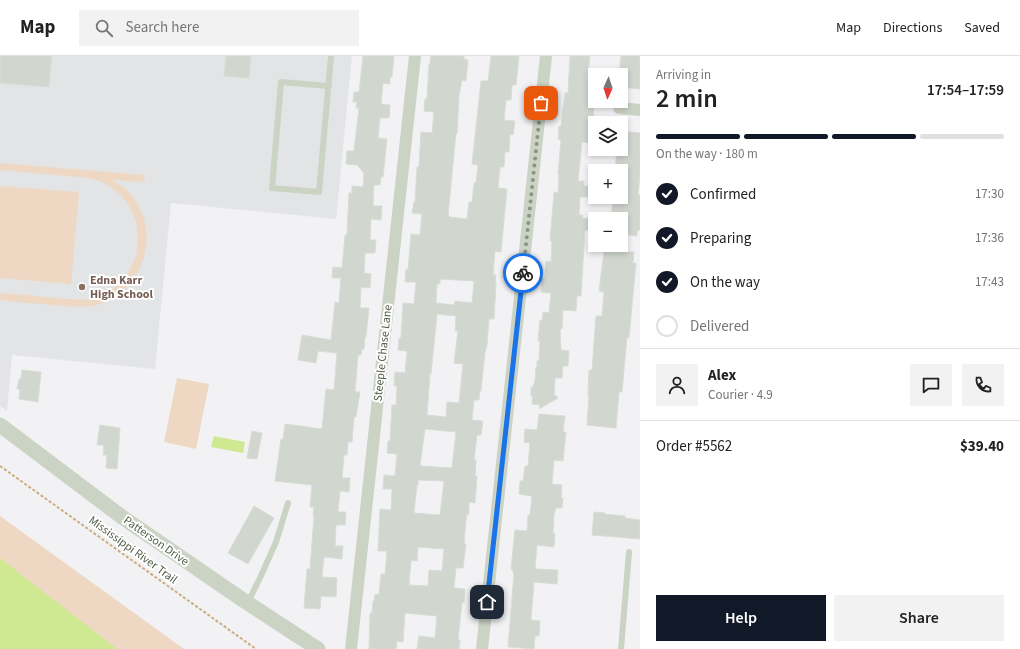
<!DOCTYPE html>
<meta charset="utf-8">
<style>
:root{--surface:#fff;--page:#f2f2f2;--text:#222;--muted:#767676;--line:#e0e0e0;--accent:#111827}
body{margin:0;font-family:"Source Sans 3",sans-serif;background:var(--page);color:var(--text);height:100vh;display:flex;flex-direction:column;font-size:15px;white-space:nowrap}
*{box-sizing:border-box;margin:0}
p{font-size:13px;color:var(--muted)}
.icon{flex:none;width:22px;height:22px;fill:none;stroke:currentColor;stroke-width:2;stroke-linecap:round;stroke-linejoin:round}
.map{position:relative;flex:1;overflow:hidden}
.details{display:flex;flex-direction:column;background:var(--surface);width:380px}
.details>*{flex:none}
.needle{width:26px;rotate:183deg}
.fabs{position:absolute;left:588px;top:12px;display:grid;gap:8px}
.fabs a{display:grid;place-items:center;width:40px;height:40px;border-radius:0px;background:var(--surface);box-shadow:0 2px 6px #0003;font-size:20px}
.pin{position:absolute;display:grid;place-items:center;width:34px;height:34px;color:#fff;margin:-17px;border-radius:8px;box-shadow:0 2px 6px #0006}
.courier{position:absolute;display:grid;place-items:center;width:40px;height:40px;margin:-20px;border:3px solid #1a73e8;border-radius:50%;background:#fff;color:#222;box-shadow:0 1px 5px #0007}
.headline em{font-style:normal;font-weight:600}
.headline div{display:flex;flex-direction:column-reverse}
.headline{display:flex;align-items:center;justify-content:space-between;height:68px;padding:0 16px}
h1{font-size:26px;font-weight:600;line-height:30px}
.bar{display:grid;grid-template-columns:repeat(4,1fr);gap:6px 4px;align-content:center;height:48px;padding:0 16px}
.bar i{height:5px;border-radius:3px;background:var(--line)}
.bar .on{background:var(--accent)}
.bar p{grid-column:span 4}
.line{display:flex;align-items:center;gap:10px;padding:0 16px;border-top:1px solid var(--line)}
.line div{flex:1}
.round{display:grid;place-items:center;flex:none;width:42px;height:42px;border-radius:0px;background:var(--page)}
ol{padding:0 16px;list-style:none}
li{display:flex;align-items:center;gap:12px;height:44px}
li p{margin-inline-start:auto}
li .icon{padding:4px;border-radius:50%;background:var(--accent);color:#fff;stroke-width:4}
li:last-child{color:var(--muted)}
li i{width:22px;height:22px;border:2px solid var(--line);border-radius:50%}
.cta{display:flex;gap:8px;margin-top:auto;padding:8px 16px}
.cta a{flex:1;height:46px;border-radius:0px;background:var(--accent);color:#fff;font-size:16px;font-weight:600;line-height:46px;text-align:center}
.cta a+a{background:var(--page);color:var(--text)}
header{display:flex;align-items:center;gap:24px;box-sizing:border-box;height:56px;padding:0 20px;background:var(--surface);border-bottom:1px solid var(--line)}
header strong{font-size:19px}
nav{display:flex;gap:22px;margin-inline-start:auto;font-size:14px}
.search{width:280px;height:36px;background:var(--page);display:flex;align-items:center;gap:10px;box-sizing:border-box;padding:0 14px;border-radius:0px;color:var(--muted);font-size:15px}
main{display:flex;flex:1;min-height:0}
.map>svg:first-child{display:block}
.education{fill:#e3e4e5}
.green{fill:#eed8c4}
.water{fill:#cfe993}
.building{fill:#d1d6cf;stroke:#d8ddd6;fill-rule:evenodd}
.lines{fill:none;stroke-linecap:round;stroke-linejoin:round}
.path{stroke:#cbac7d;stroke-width:2;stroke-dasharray:3 2;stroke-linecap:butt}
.service{stroke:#cbd3c4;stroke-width:6}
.minor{stroke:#cbd3c4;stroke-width:12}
.tertiary{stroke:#cbd3c4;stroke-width:15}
.done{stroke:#8b9286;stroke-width:4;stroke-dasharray:0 7.2}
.route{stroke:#1a73e8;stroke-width:5}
.education-dot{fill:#8d6e63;stroke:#fff;stroke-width:1.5}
.labels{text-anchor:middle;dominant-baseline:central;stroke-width:4;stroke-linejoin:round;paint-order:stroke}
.education-label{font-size:12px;font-weight:bold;fill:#785e54;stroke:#fff;text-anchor:start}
.street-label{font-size:12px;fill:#535f4a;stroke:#fff}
</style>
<header>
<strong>Map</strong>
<div class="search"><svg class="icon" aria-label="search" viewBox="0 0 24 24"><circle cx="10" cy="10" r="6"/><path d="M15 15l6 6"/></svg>Search here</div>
<nav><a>Map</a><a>Directions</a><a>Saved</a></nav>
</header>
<main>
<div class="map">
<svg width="640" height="593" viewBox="0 0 640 593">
<rect width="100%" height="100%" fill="#f2f2f4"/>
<path class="education" d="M0,0H352L336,163L171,147L155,313L12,299L7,355L0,350Z"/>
<path class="green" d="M0,107L145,119L144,126L112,124C116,127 121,129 125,132C132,139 139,149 142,158C158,195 132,243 92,250C80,252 67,250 55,249C37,248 18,246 0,244V237C19,238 38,240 57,242C69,243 83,245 93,242C150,225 154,147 99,125C89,121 77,121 66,120C44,118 22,116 0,114Z
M0,130L79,136L71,228L0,222Z
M177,322L209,328L196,393L164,386Z
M0,460L184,593H101L0,512Z"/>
<path class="water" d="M214,380L245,386L243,397L211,391Z
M0,502L117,593H0Z"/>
<path class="building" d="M0,0H52L49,31L0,27Z
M226,0H251L249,22L224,20Z
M363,0H394L392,21H390V28L383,27L381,48L390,49L389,62H380L378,82L387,83L383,121H381L380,129H374L373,150H382L381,164L371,163L370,184H376L375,197H365L364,217L371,218L370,232L361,231L360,252H369L366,281H365L364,293H362L361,299H358L355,336H360L356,361H354L352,386H348L347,399H344L342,422H350L349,436L340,435L338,456H346L345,469H336L335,490H343L342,503L324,501L322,521L337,522L336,541L321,540L320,553L304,552L307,513H310L314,460H313L314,451H310L312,429L275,425L281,383L283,384L285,368L322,373L326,333L334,334L337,297L318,295L316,307L298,304L302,279L331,284L335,246L339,247L341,222H332L333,211L342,212L345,179H347L349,137H352V130L363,131L364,117L357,109L346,108L347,95H354L359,52H356L357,46H353L354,36H359Z
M431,0H464V3L468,4L466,25L462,24L459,39L457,78L456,77L448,160H449V161L467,163L469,146H472L474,127H476L478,109L472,108L481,25H488L491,0H519L516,29H512L511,44H506L504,64L515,65L513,79L510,78L509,96H505L504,111H500L498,132L507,133L501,196L495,195L493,219H496L495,227H496L494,263H489L487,289L485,296L481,335H480L479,344H474L472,364L483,365L481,379H477L474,404H476L475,420H477L475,447L469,446V458H467L466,464L464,488H466L463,512H456L454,532L465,533L464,547L462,546L458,584H460L459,593H417L419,580L435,582L437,560L405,557L403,586L397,585L396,593H369L370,557H372L373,545H374L375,538L379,539L381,518H385L387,495H378L380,453L391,454L392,433H383L384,419L395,420L397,398L387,397L388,385H390L392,349H396L397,330H394L395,316L405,317L407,295L398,294L399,282H401L403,247L414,248L416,226H405L406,213L408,214L411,178L420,179L422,158L412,157L414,146H415L417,111H419L421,76L432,77L434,56L424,55L425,43H427L429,8H430ZM440,223L474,225L472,247L455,245L454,249L436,247L437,228H440ZM437,258L456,260L455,275H458L454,307L463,308L459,347L447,346L446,361L427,359L430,317L431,318ZM425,373L456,376L452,412L420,410ZM418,424L444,425L440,459L414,457L417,429H418ZM418,491L444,493L442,515L429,514L428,530L409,529L411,504L417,505Z
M570,0H590L587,25L593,26V29H595L593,58H594L593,73H595V87L582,86L578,125H584V130H592V141H580L579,159H583L582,162L591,163L590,175L585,174L581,240H577L576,255L563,254L562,273H560L561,294L569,295L568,310H563L562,322H555L554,338L558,342L539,353L540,349L532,348L533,341L531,340V331H533L535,324L536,311H537V305H539L540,285H538L540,264L542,265L543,256L549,257L551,237L541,236L542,222L545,223L546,205L551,206L552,185H550L554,136L558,137L559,118H558L561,84L558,83L559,70H561L565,37H568Z
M621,0H640V33L621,31V19H619Z
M621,75L640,77V117L638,139H640V174L637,175V180L621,178V163H611L613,141H621V115H615L617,93H621Z
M604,195L634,196L633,207H636L629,282L627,281L622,336H619L616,372L587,369L589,339H588L589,314H592L596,260H602L604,236L599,235Z
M22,314L41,316L38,346L19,343L20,333H17L19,323H21Z
M539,358L565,360L563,376H566L563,405L554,404L552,428L562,429L561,442H563L562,452H556L554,458L553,477L555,478L554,491L537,489L535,513L558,514L557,528L534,526L531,564L540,565L539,580H535L534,593L508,591L514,517H513V514L511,513L515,474L527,475L528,459H530L532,440L519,438L520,425H523L525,410H528L530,387L524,386L525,373L537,374Z
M100,369L120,372L117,413L106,412L107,399H103L104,389H97Z
M252,375L262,377L257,403L247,402Z
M254,450L274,462L248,508L228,497Z
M594,456L605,457L604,458L625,460V462L640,464V483L592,479Z"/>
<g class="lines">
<path class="path" d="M0,410L256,593"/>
<path class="service" d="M329,30L281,26L272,132L319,136L331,0
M248,546L260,522L276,486L288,447
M621,593L629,496"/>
<path class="minor" d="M619,52L640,54
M351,593L415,0
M482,593L546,0"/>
<path class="tertiary" d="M0,369L122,461L243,544L318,593"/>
</g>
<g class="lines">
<path class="done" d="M523,217L541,47"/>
<path class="route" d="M487,546L523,217"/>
</g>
<circle class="education-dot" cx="82" cy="231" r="4"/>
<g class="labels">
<g class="education-label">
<text x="90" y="224">Edna Karr<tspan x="90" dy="14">High School</tspan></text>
</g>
<g class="street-label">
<text transform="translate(383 297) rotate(-84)">Steeple Chase Lane</text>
<text transform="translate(156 485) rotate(35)">Patterson Drive</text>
<text transform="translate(133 494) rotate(36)">Mississippi River Trail</text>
</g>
</g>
</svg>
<div class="fabs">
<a><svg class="needle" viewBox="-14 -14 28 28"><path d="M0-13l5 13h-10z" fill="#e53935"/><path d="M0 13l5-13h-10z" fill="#767676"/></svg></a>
<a><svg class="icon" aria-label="layers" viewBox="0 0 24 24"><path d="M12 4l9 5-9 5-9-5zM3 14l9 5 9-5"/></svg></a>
<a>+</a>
<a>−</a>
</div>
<div class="pin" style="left:541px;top:47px;background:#ea580c"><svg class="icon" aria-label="bag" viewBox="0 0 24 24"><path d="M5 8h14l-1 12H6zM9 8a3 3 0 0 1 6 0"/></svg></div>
<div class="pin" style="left:487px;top:546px;background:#1f2937"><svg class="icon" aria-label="home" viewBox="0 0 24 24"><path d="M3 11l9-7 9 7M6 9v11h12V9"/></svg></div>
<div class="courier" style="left:523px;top:217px"><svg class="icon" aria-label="bike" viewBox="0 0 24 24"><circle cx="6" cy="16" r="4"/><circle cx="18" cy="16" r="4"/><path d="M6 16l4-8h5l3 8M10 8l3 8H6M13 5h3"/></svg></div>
</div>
<section class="details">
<div class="headline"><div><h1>2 min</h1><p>Arriving in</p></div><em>17:54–17:59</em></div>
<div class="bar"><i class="on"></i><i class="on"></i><i class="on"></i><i></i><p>On the way · 180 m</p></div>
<ol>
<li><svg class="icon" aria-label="check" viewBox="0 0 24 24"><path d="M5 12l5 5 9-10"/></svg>Confirmed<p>17:30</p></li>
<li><svg class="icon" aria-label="check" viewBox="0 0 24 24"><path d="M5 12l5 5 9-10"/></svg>Preparing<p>17:36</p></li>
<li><svg class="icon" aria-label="check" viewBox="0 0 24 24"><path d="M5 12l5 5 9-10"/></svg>On the way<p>17:43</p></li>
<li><i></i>Delivered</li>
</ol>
<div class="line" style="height:72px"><a class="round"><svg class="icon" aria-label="person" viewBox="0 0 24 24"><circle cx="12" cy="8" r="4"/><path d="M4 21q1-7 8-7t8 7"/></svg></a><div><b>Alex</b><p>Courier · 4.9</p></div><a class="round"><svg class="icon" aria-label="chat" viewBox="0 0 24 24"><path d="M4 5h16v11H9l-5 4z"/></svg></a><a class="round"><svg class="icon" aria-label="phone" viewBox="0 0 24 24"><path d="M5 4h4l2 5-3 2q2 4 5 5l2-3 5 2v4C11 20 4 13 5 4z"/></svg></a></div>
<div class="line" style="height:52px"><div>Order #5562</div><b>$39.40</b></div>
<div class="cta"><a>Help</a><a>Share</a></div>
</section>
</main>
